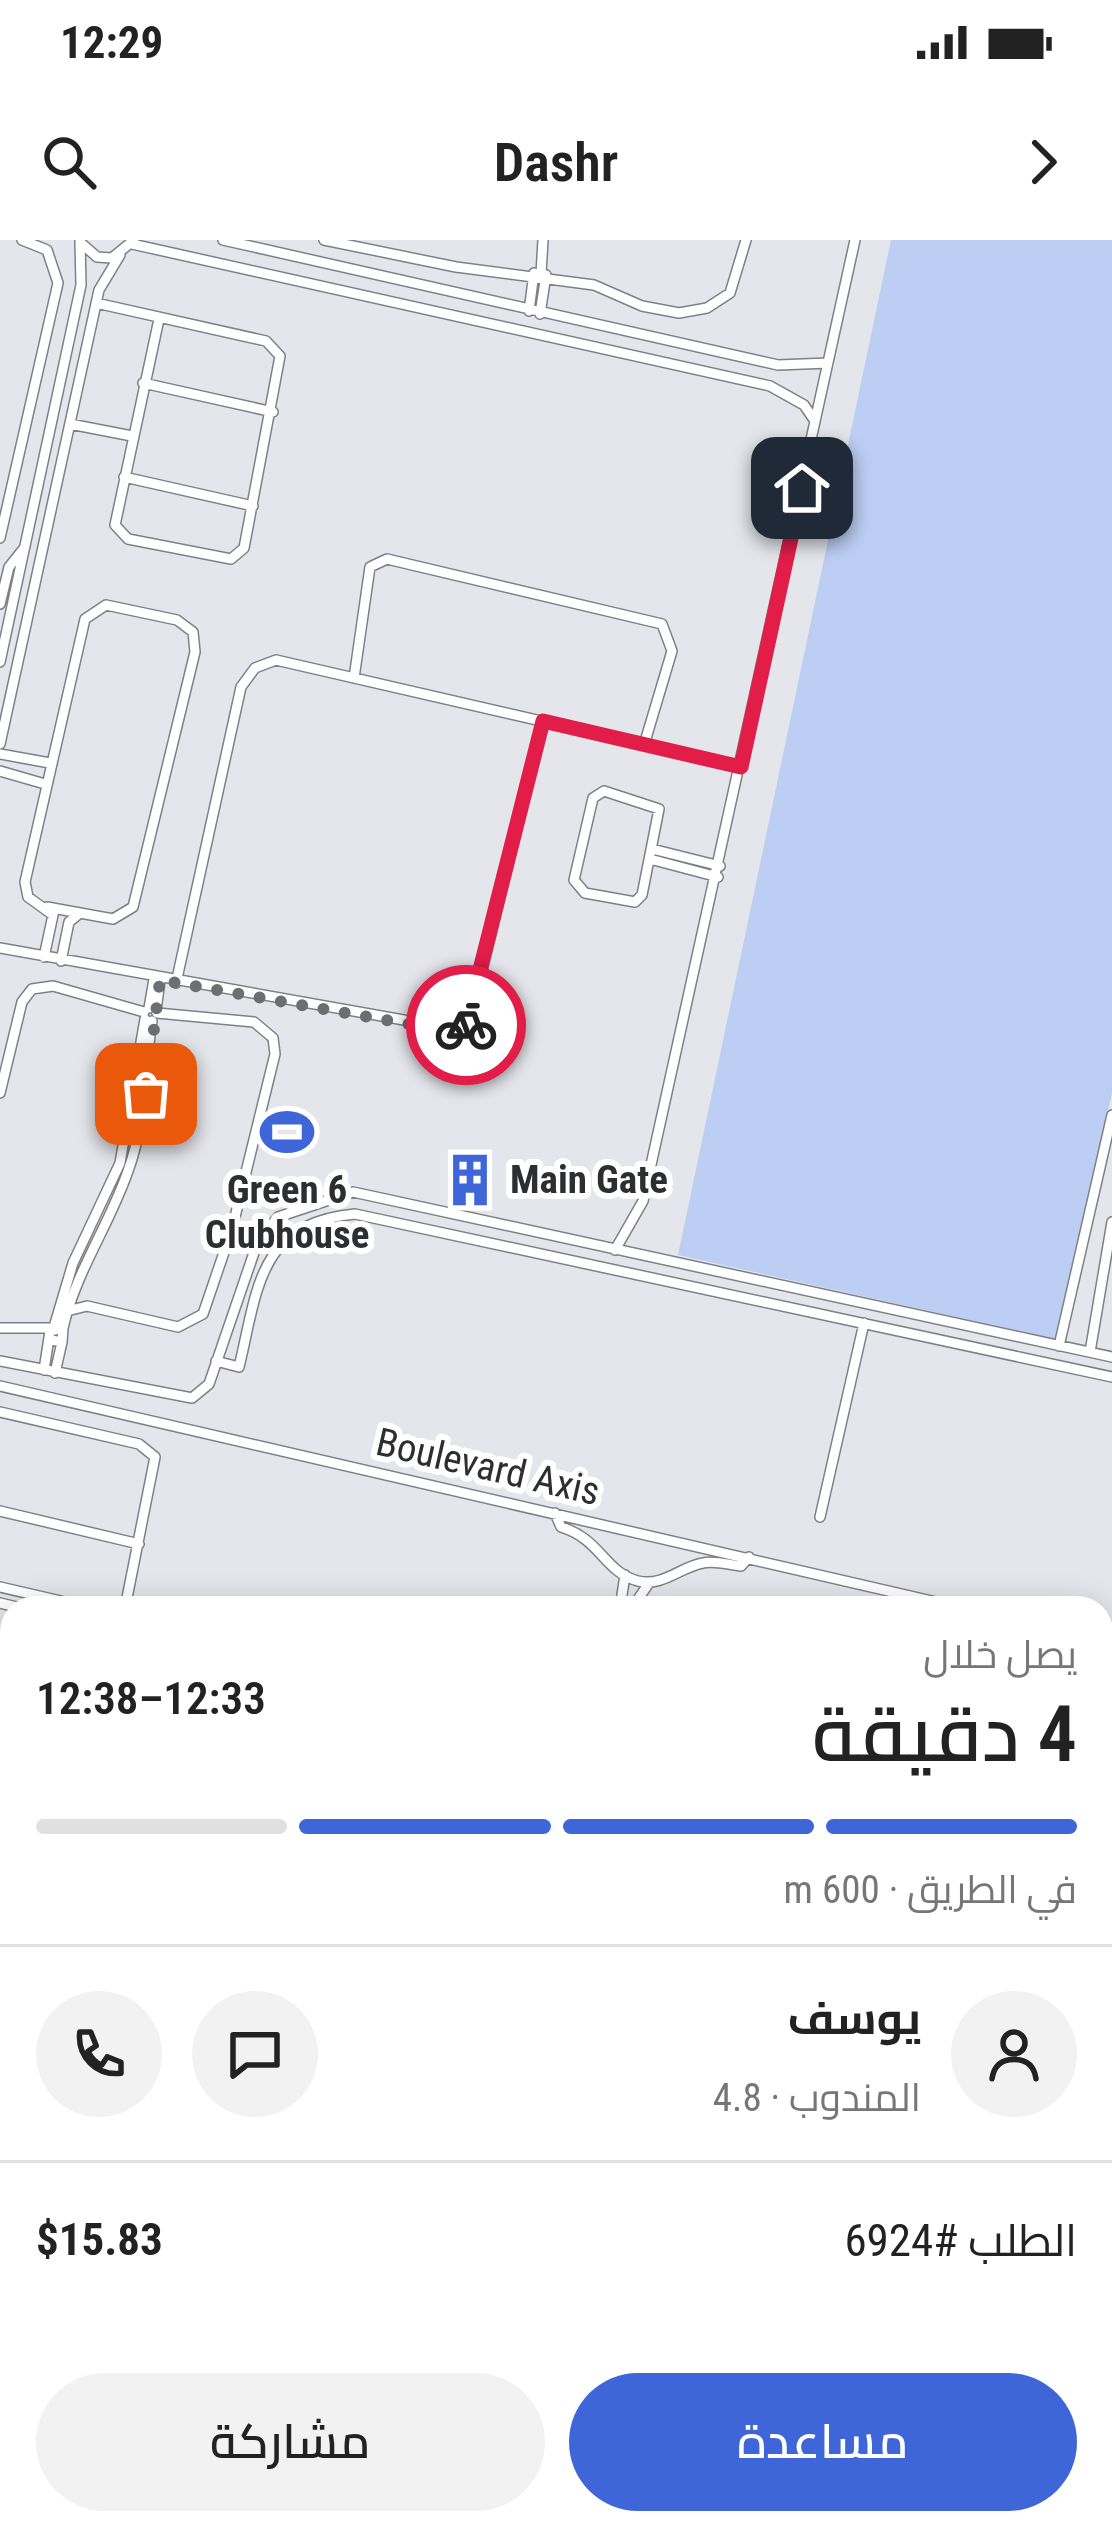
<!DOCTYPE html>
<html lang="ar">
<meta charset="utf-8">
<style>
:root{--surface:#fff;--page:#f2f2f2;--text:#222;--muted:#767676;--line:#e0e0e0;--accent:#3e66d8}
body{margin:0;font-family:"Roboto Condensed",Cairo,sans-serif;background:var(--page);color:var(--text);direction:rtl;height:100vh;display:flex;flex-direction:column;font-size:45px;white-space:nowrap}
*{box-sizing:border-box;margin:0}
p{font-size:39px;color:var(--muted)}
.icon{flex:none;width:66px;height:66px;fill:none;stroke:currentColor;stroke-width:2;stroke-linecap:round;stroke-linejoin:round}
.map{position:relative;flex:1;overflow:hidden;direction:ltr}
.details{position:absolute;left:0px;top:1356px;width:1113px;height:939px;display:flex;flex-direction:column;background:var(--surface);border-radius:36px 36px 0 0;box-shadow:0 6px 30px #0003;direction:rtl}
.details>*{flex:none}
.pin{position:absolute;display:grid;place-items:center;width:102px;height:102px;color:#fff;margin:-51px;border-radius:24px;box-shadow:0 6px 18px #0006}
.courier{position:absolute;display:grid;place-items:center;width:120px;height:120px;margin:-60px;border:9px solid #e11d48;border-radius:50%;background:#fff;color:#222;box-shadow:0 3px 15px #0007}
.summary em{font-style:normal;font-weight:600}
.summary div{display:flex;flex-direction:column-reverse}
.summary{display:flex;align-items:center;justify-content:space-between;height:204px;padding:0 36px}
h1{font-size:78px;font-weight:600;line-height:90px}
.bar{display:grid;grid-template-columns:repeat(4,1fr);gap:18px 12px;align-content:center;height:144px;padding:0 36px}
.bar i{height:15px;border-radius:9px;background:var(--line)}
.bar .selected{background:var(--accent)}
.bar p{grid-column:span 4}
.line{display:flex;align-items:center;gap:30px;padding:0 36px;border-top:3px solid var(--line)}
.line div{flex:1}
.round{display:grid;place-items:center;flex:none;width:126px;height:126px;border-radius:63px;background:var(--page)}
.action{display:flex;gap:24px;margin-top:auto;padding:24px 36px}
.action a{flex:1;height:138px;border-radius:72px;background:var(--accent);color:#fff;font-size:48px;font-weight:600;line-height:138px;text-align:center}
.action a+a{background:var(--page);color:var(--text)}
.status{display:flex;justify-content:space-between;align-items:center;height:84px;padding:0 60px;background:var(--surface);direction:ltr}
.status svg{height:33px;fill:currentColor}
header{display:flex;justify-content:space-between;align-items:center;height:156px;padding:0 36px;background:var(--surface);font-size:54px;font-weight:600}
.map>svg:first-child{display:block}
.green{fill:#bccef4}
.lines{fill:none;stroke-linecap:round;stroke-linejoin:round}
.minor-casing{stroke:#7e8085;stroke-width:12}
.minor{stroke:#fff;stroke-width:9}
.done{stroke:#6d6e71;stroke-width:12;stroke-dasharray:0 21.6}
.route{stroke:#e11d48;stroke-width:15}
.labels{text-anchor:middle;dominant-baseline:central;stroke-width:12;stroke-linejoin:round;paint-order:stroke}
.poi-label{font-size:39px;font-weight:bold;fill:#2d2e2f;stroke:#fff;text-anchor:start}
.street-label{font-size:39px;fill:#2d2e2f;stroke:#fff}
</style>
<div class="status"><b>12:29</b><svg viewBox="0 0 49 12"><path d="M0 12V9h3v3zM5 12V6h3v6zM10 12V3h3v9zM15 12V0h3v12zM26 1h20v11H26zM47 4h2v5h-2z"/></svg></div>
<header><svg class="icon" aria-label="forward" viewBox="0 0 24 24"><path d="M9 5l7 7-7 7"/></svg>Dashr<svg class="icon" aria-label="search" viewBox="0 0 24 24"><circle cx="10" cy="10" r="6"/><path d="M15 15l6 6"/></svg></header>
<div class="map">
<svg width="1112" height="2294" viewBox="0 0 1112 2294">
<rect width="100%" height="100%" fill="#e4e6eb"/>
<path class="green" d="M891,0H1112V853L1055,1099L678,1015Z"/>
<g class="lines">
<defs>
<path id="minor" d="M223,0L778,125L828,123
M324,0L456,27L594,45L642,66L679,73L707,68L730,53L746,0
M81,3L97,17L112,18L134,0
M132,4L770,146L804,165L815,181
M541,34L543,0
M96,63L266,101L280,116L244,308L231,319L128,299L115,285L159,79
M529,71L534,33
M540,74L546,35
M143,143L273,172
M70,184L132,196
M124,237L253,266
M0,298L58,43L47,10L22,0
M0,364L9,327L25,307
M0,422L81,45L80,1
M354,438L370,327L387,319L662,384L672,411L644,505
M0,504L99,50L120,15
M0,514L50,523
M0,531L45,544
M604,551L659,569L642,655L635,662L585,653L574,640L593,558Z
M652,609L720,626
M650,619L718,637
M0,708L460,790L470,780L543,481
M44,717L53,675L28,657L25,642L85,379L106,365L177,380L193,392L195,412L133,667L113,679L47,667
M61,721L69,682L80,673
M176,743L241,447L255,428L276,420L741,527
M149,768L154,739
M156,771L160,740
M0,853L22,762L32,749L53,746L144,772
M615,1010L643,961L855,0
M67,1071L87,1066L178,1087L203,1074L232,989L275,814L273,798L254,782L157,773
M54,1087L73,1023L120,923L145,779
M0,1088H52
M63,1088C76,1031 109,986 128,931C146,882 144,832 152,781
M1059,1106L1112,875
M1090,1112L1112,982
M0,1121L192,1158L209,1144L258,1001L278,977L353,952L1112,1117
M216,1121L239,1127C258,1048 258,983 355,974L1112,1137
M44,1130L50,1091L63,1088L62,1102L51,1100
M55,1133L62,1102
M0,1146L962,1368
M0,1172L139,1204L155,1217L125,1368
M0,1271L139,1304
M555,1273L561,1287C601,1299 604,1332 638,1341C663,1347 680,1327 703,1323C715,1320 729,1325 741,1326L749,1317
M820,1277L864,1083
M0,1347L91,1368
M0,1363L21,1368
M620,1368L625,1335
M632,1368L649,1343
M1101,1400L1112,1402
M0,1446L12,1449
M1101,1475L1112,1477
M1101,1483V1501
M1101,1511L1112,1505
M0,1568L12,1576
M0,1585L12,1594
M1101,1628L1112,1622
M1101,1746H1112
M0,1858L12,1855
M0,1924L12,1941
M0,2052L12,2054
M0,2135L12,2134
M759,2283L810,2294"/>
</defs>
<use href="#minor" class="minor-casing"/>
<use href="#minor" class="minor"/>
</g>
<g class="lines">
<path class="done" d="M146,854L160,740L454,792L466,785"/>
<path class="route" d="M466,785L543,481L741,527L802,248"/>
</g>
<defs>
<symbol id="stadium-bare" viewBox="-9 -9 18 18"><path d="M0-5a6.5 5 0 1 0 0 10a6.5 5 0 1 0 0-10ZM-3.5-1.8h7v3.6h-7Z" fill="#3e66d8" stroke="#fff" stroke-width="2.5" paint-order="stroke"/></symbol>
<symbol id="building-bare" viewBox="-9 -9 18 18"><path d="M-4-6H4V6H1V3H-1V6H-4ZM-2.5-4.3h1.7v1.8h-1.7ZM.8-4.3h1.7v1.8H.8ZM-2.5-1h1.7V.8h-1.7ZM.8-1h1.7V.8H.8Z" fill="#3e66d8" stroke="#fff" stroke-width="2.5" paint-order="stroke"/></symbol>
</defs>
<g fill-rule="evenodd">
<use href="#stadium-bare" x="249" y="854" width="76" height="76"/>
<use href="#building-bare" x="432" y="902" width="76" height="76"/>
</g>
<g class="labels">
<g class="poi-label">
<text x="510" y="940">Main Gate</text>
<text x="287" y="950" text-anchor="middle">Green 6<tspan x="287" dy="45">Clubhouse</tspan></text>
</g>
<g class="street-label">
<text transform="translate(488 1227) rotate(13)">Boulevard Axis</text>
</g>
</g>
</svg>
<div class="pin" style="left:146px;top:854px;background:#ea580c"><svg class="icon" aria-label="bag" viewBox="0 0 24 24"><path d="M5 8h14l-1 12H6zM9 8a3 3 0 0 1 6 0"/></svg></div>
<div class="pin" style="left:802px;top:248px;background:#1f2937"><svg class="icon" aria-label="home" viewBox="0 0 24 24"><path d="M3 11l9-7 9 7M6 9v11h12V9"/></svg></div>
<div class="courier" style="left:466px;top:785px"><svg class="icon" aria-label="bike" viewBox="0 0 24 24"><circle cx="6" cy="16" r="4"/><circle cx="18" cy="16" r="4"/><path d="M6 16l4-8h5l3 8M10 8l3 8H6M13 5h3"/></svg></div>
<section class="details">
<div class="summary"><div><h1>4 دقيقة</h1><p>يصل خلال</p></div><em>12:33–12:38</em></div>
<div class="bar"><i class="selected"></i><i class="selected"></i><i class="selected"></i><i></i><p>في الطريق · 600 m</p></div>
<div class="line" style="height:216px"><a class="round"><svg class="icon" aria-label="person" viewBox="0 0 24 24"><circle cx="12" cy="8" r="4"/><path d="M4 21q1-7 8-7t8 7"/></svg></a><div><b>يوسف</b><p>المندوب · 4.8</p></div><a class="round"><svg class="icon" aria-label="chat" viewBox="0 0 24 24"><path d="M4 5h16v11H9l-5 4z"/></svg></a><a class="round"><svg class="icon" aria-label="phone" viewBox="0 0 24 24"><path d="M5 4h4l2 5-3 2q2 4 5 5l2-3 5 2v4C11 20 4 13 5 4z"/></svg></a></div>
<div class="line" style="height:156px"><div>الطلب #6924</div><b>$15.83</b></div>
<div class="action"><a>مساعدة</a><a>مشاركة</a></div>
</section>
</div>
